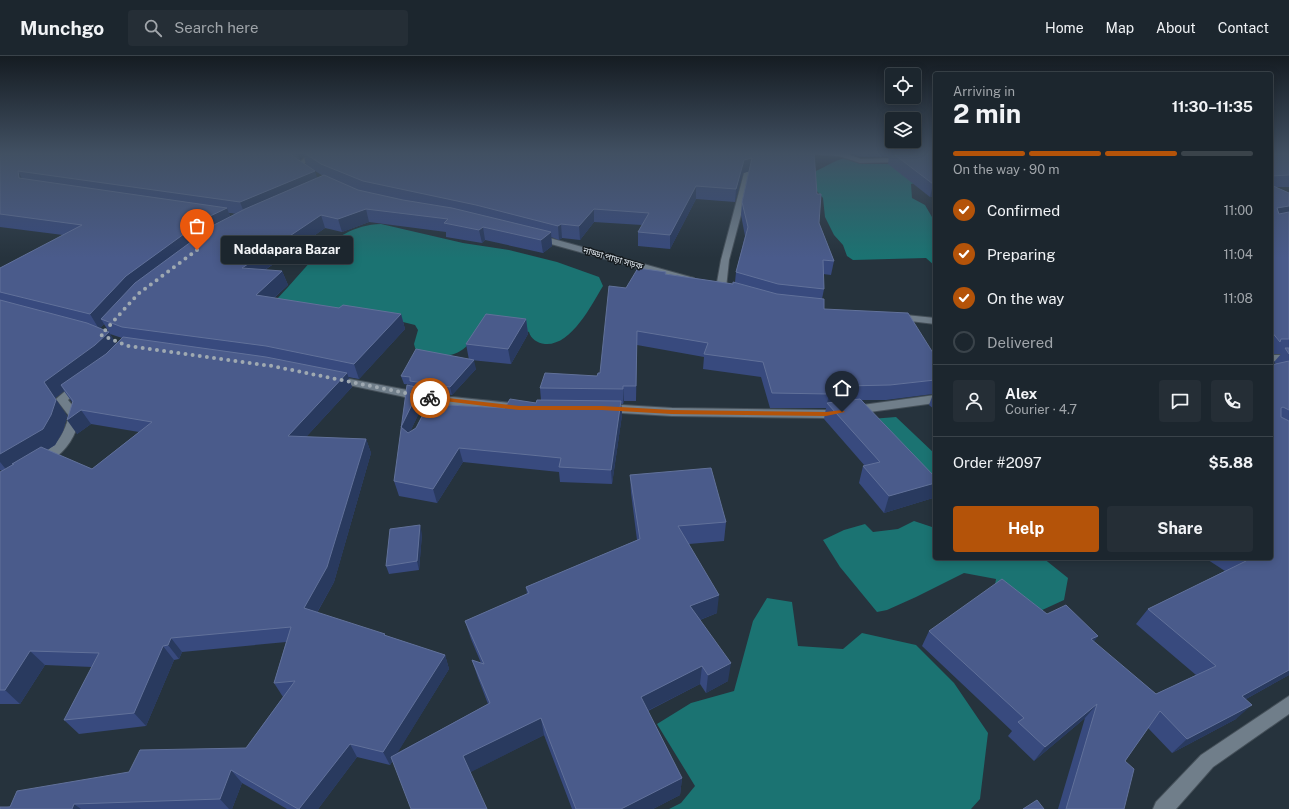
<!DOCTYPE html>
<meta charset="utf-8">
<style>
:root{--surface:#1c262e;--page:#252e36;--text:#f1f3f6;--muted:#a0a5aa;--line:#3a434a;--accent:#b45309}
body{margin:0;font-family:"Public Sans","Noto Sans Bengali",sans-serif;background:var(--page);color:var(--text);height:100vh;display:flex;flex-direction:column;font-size:15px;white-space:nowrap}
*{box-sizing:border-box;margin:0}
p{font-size:13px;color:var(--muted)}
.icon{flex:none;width:22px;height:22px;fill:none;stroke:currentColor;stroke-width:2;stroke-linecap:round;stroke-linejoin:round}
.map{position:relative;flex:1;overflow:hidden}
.details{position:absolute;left:933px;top:16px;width:340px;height:488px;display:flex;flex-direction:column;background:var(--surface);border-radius:4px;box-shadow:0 2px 10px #0003,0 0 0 1px var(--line)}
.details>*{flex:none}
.controls{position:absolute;left:885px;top:12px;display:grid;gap:8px}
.controls a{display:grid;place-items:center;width:36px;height:36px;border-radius:4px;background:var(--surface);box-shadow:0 2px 10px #0003,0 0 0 1px var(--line);font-size:20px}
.pin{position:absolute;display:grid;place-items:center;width:34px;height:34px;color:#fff;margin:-41px -17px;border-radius:50% 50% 50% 0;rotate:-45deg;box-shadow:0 0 4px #0007}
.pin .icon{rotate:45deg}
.courier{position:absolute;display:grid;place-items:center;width:40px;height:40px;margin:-20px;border:3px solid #b45309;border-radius:50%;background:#fff;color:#222;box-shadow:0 1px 5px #0007}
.bubble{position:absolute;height:28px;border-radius:4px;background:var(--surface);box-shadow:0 2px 10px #0003,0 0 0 1px var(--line);font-size:13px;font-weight:700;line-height:28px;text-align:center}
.overview em{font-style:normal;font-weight:700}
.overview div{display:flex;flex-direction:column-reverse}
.overview{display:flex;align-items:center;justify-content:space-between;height:68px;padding:0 20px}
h1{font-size:26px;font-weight:700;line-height:30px}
.bar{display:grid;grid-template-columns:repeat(4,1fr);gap:6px 4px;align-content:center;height:48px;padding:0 20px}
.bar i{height:5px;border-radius:3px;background:var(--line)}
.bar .selected{background:var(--accent)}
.bar p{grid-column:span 4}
.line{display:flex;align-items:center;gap:10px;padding:0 20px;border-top:1px solid var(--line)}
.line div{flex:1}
.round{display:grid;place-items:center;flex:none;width:42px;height:42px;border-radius:4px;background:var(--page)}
ol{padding:0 20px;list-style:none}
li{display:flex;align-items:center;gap:12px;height:44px}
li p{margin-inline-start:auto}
li .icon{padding:4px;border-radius:50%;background:var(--accent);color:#fff;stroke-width:4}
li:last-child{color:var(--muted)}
li i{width:22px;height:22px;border:2px solid var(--line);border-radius:50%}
.action{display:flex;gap:8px;margin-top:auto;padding:8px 20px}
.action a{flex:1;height:46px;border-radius:4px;background:var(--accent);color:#fff;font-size:16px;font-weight:700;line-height:46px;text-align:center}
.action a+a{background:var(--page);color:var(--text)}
header{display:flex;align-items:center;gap:24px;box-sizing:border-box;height:56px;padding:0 20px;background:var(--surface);border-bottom:1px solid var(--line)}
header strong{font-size:19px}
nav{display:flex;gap:22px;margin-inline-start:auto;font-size:14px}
.search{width:280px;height:36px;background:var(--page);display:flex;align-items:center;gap:10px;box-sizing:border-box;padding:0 14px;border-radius:4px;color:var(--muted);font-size:15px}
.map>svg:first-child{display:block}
.water{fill:#1b7372}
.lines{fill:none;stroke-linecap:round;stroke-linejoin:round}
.street-casing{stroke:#455059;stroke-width:2}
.street{fill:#707e8a;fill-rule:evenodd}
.wall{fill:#384a7e;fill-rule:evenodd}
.shaded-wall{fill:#293a5f}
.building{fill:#4a5b8b;stroke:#61719a}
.route{fill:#b45309}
.done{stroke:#9fa9b1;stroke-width:4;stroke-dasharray:0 7.2}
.labels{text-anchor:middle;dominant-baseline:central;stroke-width:3;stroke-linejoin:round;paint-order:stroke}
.far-street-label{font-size:9px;fill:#e0e8ef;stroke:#141a1e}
</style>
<header>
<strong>Munchgo</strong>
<div class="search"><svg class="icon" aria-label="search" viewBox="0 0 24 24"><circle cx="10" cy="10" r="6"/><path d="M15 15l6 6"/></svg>Search here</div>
<nav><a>Home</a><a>Map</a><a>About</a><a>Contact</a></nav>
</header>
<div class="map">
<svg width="1289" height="753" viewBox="0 0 1289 753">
<rect width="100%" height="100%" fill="#26333d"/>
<path class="water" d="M846,102L854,103L862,108H902L935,124L911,128L912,142L925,149L932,161L935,162V210L926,202L853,204L847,200L843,189L834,179L825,161L823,142L810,127L808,118C822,114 833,104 846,102Z
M381,168L463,187L509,194L557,206L599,221L603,230C591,250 571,290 545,288C537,287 531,283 529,276L518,272L479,277C456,305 449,301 416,295L414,288L418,274L415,269L403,266L342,259L277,243C307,212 333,169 381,168Z
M896,361L935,398V439L875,378L871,363Z
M914,465L935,472V502H1043L1068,522L1064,544L1040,555L994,535L996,523L964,517L916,541L887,554L877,556L840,511L823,484L844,474L865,468L873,476L898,473Z
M767,542L792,546L798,590L843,593L862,577L916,589L954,627L988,677L980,743L971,753H669L681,747L695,730L657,668L691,647L734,635L753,565Z"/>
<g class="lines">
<defs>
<path id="street" d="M310,96H317L302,110H298V108Z
M791,96H842L861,103L935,101V105L860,107L839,100Z
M748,115L752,117L729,204L726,232L721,235L716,232L721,204L744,117Z
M533,179H539L694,222L696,224L694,226H688L533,183Z
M896,258L935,262V268L893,263L891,261Z
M1271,299H1289V305H1271Z
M334,320L433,339L521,348L527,352L521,356L433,347L330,325L329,323L330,321Z
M80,325L86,328L68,344L81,360C75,380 68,394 50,405C45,408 42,410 36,408L34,405L36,402C56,390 62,383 69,360L56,343L76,326Z
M935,339V347L826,362L672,360L605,356L599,352L605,348L672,352L826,354Z
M1289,640V658L1213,711L1176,753H1153L1156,746L1201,699Z"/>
</defs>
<use href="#street" class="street-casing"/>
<use href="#street" class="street"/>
</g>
<path class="wall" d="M0,96L317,122L323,120L306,109L304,100L300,104L287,96H814L819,167L834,205L831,219L823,218L824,233L822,243L824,253L935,300V354L929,349L933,338L886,344H862L933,442L884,457L859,427L863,410H865L824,363L826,352H770L761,321L703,313L704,301L637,289L636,345H624L623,348H621L622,359L612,428L560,426L559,416L463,406L437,447L399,440L394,425L411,330V329L404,328L401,320L469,304L466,288L526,263L528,278L511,308L471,304L476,313L452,339L441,338L443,349L505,352L536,347L541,344L540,332L597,320L600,317L626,232L666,216V218L733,228L735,226L736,216L745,180L741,159L742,146L749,115L743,117L735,146L696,143L670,193L638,190V176L642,169L594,166L580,184L562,182L559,184L551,181L552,190L543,197L485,184L482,187L446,181V176L369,166L342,176L325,172L265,214L282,215L288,229L274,242L339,252L401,258L405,273L359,323L348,321L352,331L306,381L366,383L371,397L334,526L317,557L445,599L449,613L397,697L488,648L478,622L472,604L481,607L471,583L465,565L527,538L526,531L637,484L631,437L630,419L726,466L724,485L689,488L717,557L700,564L728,625L706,637L700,628L648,655L682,722L680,739L653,753H572L544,679L470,716L393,704L390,709L357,701L318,753H287L242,727L232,753H0L129,716L246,692L283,641L274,627L286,586L182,596L179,603L174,604L146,670L79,678L64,664L92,611L45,609L20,648H0V416L2,415L0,414V212L63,179L0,171ZM229,157H231L236,158L230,161ZM104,268L109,276L100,272ZM110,278L122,282L116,288ZM64,335L72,346L77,378L91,368L139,376L92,413L47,394L55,389L63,375L67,360L55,342ZM421,335L434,337L416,372L410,376L424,346Z
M847,96H935V140L930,141L888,108L889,101H861Z
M1271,96H1289V131H1275L1289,137V619L1246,643L1236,663L1172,697L1148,672L1125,705L1124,753H1058L1085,662L1034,705L1008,680L1012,675L922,590L929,575L1047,558L1098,580L1093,586L1156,638L1196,619L1136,568L1148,553L1225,515L1205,502H1271L1276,308L1274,306L1281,298H1271Z
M422,478L419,514L389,518L386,510Z"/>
<path class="shaded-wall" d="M297,96H308L303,97L304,100L300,104Z
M752,102L751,115L743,117L735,146L736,133L744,104Z
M18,115L25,128L19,122Z
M315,115L319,128L245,159L240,146Z
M933,128H935V140L930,141Z
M696,130V143L670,193V179Z
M1289,150V160L1271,164L1277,152Z
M227,152L232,166L101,263L104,268L99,273L90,258L126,220L206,162Z
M366,153L369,166L342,176L338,163Z
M594,153V166L580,184L579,170Z
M321,159L325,172L247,226L242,212Z
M561,168L562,182L559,184L558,170Z
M483,171L485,184L482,187L479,174Z
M551,176L552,190L543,197L541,184Z
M282,215L288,229L261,253L256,239Z
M401,258L405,273L359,323L354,308Z
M526,263L528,278L511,308L508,293Z
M637,275V289L636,345V330Z
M109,276L118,291L61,329L64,335L55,342L67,360L63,375L55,389L17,412L14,408H12L16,412L9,417L0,406V398L44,326Z
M474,304L476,313L452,339L450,331Z
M347,317L352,331L294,394L288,380Z
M623,330L624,345L623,348Z
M420,332L424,346L406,385L401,371Z
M440,335L443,349L429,348Z
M851,335L847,350L827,347L826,352L829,338Z
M621,345L622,359L612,428L611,414Z
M81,354L91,368L77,378L67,364Z
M366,383L371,397L334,526L311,567L304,552Z
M459,392L463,406L437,447L433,433Z
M935,427V436L933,442L884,457L889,440Z
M420,469L422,478L419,514L417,505Z
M719,539L717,557L689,568L690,550Z
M1098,580L1087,595L1091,583Z
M171,582L182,596L179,603L168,589Z
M163,590L174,604L146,670L134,657Z
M30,595L45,609L20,648L5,634Z
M445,599L449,613L390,709L383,696Z
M731,607L728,625L706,637L708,619Z
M702,610L700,628L641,658V641Z
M1289,614V619L1226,654L1242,640Z
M1097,648L1085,662L1034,705L1045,691Z
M1252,649L1236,663L1172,697L1187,683Z
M541,662L544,679L469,717L463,700Z
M350,688L357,701L318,753H299Z
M231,714L242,727L232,753H229L220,743Z
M682,722L680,739L653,753H621Z
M74,748L81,753H72Z"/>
<path class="building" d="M0,96H287L315,115L240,146L18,115L19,122L227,152L206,162L126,220L90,258L0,236V212L82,169L0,158Z
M303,96H814L817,138H821L819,167L834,205L823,204L824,233L778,228L736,216L748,171L742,146L752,102L744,104L736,133L696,130L670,179L638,176L649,157L594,153L579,170L561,168L558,170L476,149L363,125L321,108Z
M891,96H935V128H933Z
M1271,96H1289V119L1271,120Z
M324,119L358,134L403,144L452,152L551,176L541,184L483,171L479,174L444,167L448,163L366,153L338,163L321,159L242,212L282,215L256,239L339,252L343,249L401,258L354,308L266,290L122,271L101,263L135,227L214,169L245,153Z
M1271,129L1289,137V150L1277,152L1279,158L1289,156V283H1281L1280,286L1271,275Z
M638,212L666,216L665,218L733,228V226L777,238L824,243V253L908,257L935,300V324L890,329L846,330L851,335L829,338L772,337L763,306L704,298L708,287L637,275L636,330H623V333L540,332L545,317L597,320L598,317H600L609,230L626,232Z
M0,244L87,267L109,276L95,289L44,326L56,344L51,359L43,373L0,398Z
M486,258L526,263L508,293L466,288Z
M123,281L266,301L347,317L288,380L366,383L327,511L304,552L385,578L384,579L445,599L383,696L350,688L299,753H298L231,714L220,743L74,748L72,753H0V751H10L17,735L129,716L140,694L246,692L295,625L274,627L291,571L171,582L168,589L163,590L134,657L64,664L99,597L30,595L5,634H0V416L14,408H12L41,391L92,413L152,366L81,354L67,364L73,345L61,329L106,298Z
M1285,292H1289V298Z
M416,293L474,304L450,331L410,325V321L401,320Z
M1289,305V354L1283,351L1281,352V361L1289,365V614L1242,640L1252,649L1187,683L1160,655L1125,705L1134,713L1124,753H1066L1097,648L1045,691L1018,666L1024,662L929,575L1002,523L1047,558L1066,549L1098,580L1091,583L1156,638L1216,610L1148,553L1246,505L1241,502H1271V309Z
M407,329L420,332L401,371L408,377L416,372L435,335H440L429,348L505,352L510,343L536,347L537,344L621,345L611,414L559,411L561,402L459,392L433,433L394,425Z
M860,343L935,421V427L889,440L863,410L880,406L827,347Z
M711,412L726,466L678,470L719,539L690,550L731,607L708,619L702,610L641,641L682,722L621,753H576L541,662L463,700L487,753H411L391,701L490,647L472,604L484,608L465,565L529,537L526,531L640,483L630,419Z
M420,469L417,505L386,510L390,473Z
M1037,744L1044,753H1023Z"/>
<linearGradient id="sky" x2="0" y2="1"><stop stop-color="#151c22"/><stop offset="0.48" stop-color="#415062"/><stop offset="1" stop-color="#415062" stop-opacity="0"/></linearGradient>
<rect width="1289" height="202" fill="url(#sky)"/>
<path class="route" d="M430,340L519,350H602L672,354L826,356L842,354L845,356L826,360L672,358L602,354H519L428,343L427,342Z"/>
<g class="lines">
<path class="done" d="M197,194L138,238L101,279L128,290L272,310L430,342"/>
</g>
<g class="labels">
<g class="far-street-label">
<text transform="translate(613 202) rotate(16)">নাড্ডা পাড়া সড়ক</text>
</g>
</g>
</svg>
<div class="controls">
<a><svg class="icon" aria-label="locate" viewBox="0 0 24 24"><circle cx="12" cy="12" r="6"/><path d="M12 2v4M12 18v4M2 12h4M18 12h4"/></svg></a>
<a><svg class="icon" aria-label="layers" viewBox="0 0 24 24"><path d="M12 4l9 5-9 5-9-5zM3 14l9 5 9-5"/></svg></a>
</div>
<div class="pin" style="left:197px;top:194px;background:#ea580c"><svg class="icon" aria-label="bag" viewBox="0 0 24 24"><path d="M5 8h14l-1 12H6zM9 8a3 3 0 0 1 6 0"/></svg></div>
<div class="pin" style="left:842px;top:356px;background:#1f2937"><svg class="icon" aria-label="home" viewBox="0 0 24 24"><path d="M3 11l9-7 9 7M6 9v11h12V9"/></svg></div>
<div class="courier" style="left:430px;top:342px"><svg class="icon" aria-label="bike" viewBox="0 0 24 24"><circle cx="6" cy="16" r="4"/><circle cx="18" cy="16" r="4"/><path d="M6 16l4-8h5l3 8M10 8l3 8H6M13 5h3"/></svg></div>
<div class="bubble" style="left:221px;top:180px;width:132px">Naddapara Bazar</div>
<section class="details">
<div class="overview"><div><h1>2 min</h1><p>Arriving in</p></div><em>11:30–11:35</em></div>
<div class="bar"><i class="selected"></i><i class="selected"></i><i class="selected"></i><i></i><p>On the way · 90 m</p></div>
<ol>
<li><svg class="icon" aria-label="check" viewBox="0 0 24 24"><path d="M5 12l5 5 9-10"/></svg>Confirmed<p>11:00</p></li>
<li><svg class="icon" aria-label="check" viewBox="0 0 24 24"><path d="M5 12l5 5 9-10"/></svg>Preparing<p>11:04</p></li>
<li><svg class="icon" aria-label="check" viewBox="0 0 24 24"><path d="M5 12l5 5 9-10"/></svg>On the way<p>11:08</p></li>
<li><i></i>Delivered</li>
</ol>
<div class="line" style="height:72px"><a class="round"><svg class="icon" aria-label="person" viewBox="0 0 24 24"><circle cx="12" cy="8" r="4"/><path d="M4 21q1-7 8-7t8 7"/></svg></a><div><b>Alex</b><p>Courier · 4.7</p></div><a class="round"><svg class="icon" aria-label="chat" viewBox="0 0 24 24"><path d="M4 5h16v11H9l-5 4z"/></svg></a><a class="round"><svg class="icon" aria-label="phone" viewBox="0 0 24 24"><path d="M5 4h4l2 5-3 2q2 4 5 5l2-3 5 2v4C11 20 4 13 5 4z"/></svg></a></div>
<div class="line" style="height:52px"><div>Order #2097</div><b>$5.88</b></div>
<div class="action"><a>Help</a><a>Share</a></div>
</section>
</div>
